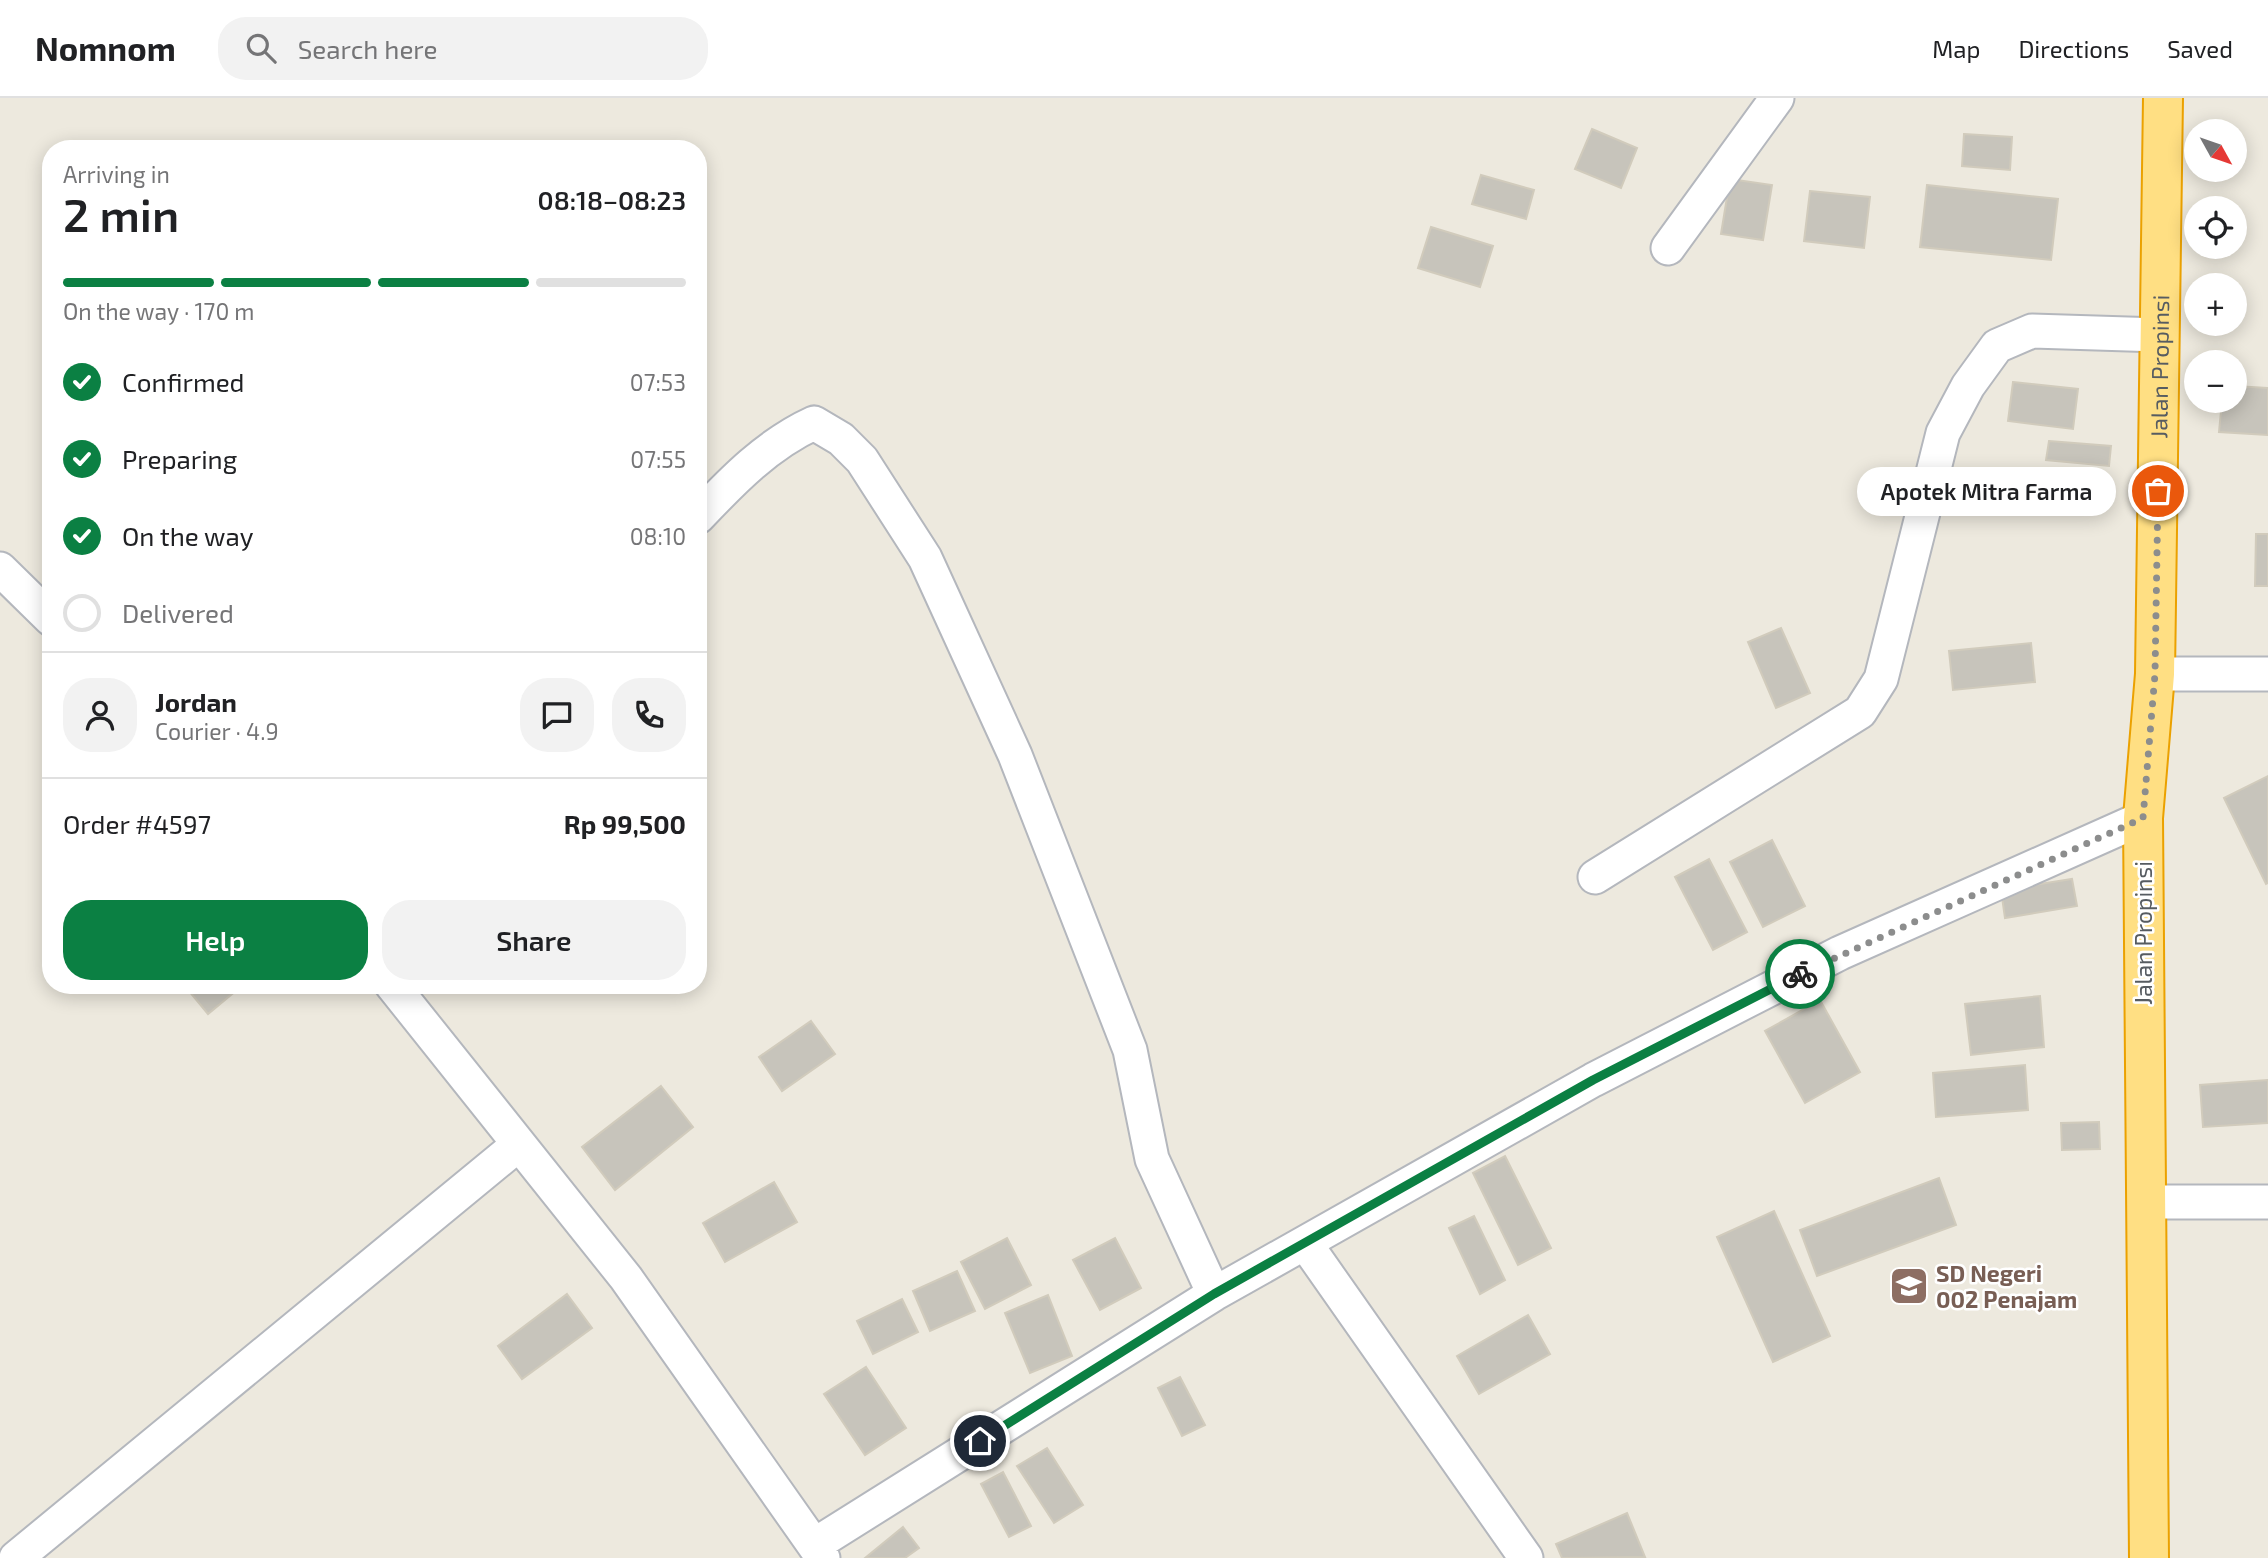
<!DOCTYPE html>
<meta charset="utf-8">
<style>
:root{--surface:#fff;--page:#f2f2f2;--text:#202124;--muted:#757577;--line:#e0e0e0;--accent:#0b8043}
body{margin:0;font-family:"Exo 2",sans-serif;background:var(--page);color:var(--text);height:100vh;display:flex;flex-direction:column;font-size:26px;white-space:nowrap}
*{box-sizing:border-box;margin:0}
p{font-size:23px;color:var(--muted)}
.icon{flex:none;width:38px;height:38px;fill:none;stroke:currentColor;stroke-width:2;stroke-linecap:round;stroke-linejoin:round}
.map{position:relative;flex:1;overflow:hidden}
.side{position:absolute;left:42px;top:42px;width:665px;height:854px;display:flex;flex-direction:column;background:var(--surface);border-radius:28px;box-shadow:0 4px 18px #0003}
.side>*{flex:none}
.needle{width:46px;rotate:130deg}
.controls{position:absolute;left:2184px;top:21px;display:grid;gap:14px}
.controls a{display:grid;place-items:center;width:63px;height:63px;border-radius:50%;background:var(--surface);box-shadow:0 4px 18px #0003;font-size:35px}
.pin{position:absolute;display:grid;place-items:center;width:60px;height:60px;color:#fff;margin:-30px;border:4px solid #fff;border-radius:50%;box-shadow:0 2px 7px #0007}
.courier{position:absolute;display:grid;place-items:center;width:70px;height:70px;margin:-35px;border:5px solid #0b8043;border-radius:50%;background:#fff;color:#222;box-shadow:0 2px 9px #0007}
.bubble{position:absolute;height:49px;border-radius:24px;background:var(--surface);box-shadow:0 4px 18px #0003;font-size:23px;font-weight:600;line-height:49px;text-align:center}
.head em{font-style:normal;font-weight:600}
.head div{display:flex;flex-direction:column-reverse}
.head{display:flex;align-items:center;justify-content:space-between;height:119px;padding:0 21px}
h1{font-size:46px;font-weight:600;line-height:52px}
.bar{display:grid;grid-template-columns:repeat(4,1fr);gap:10px 7px;align-content:center;height:84px;padding:0 21px}
.bar i{height:9px;border-radius:5px;background:var(--line)}
.bar .active{background:var(--accent)}
.bar p{grid-column:span 4}
.line{display:flex;align-items:center;gap:18px;padding:0 21px;border-top:2px solid var(--line)}
.line div{flex:1}
.round{display:grid;place-items:center;flex:none;width:74px;height:74px;border-radius:28px;background:var(--page)}
ol{padding:0 21px;list-style:none}
li{display:flex;align-items:center;gap:21px;height:77px}
li p{margin-inline-start:auto}
li .icon{padding:7px;border-radius:50%;background:var(--accent);color:#fff;stroke-width:4}
li:last-child{color:var(--muted)}
li i{width:38px;height:38px;border:4px solid var(--line);border-radius:50%}
.cta{display:flex;gap:14px;margin-top:auto;padding:14px 21px}
.cta a{flex:1;height:80px;border-radius:28px;background:var(--accent);color:#fff;font-size:28px;font-weight:600;line-height:80px;text-align:center}
.cta a+a{background:var(--page);color:var(--text)}
header{display:flex;align-items:center;gap:42px;box-sizing:border-box;height:98px;padding:0 35px;background:var(--surface);border-bottom:2px solid var(--line)}
header strong{font-size:33px}
nav{display:flex;gap:38px;margin-inline-start:auto;font-size:24px}
.search{width:490px;height:63px;background:var(--page);display:flex;align-items:center;gap:18px;box-sizing:border-box;padding:0 24px;border-radius:28px;color:var(--muted);font-size:26px}
.map>svg:first-child{display:block}
.building{fill:#c7c4bb;stroke:#d1cbbc;stroke-width:2}
.lines{fill:none;stroke-linecap:round;stroke-linejoin:round}
.street-casing{stroke:#b4b7bd;stroke-width:37}
.highway-casing{stroke:#eba100;stroke-width:42}
.street{stroke:#fff;stroke-width:33}
.highway{stroke:#ffdf83;stroke-width:38}
.done{stroke:#8c8d8d;stroke-width:7;stroke-dasharray:0 12.6}
.route{stroke:#0b8043;stroke-width:9}
.labels{text-anchor:middle;dominant-baseline:central;stroke-width:5;stroke-linejoin:round;paint-order:stroke}
.street-label{font-size:23px;fill:#575c61;stroke:#fff}
.education-label{font-size:23px;font-weight:bold;fill:#785e54;stroke:#fff;text-anchor:start}
</style>
<header>
<strong>Nomnom</strong>
<div class="search"><svg class="icon" aria-label="search" viewBox="0 0 24 24"><circle cx="10" cy="10" r="6"/><path d="M15 15l6 6"/></svg>Search here</div>
<nav><a>Map</a><a>Directions</a><a>Saved</a></nav>
</header>
<div class="map">
<svg width="2268" height="1460" viewBox="0 0 2268 1460">
<rect width="100%" height="100%" fill="#ede9de"/>
<path class="building" d="M1592,31L1637,50L1621,90L1575,71Z
M1964,36L2012,39L2010,72L1962,68Z
M1481,77L1534,92L1526,121L1472,106Z
M1730,81L1772,87L1763,142L1721,136Z
M1927,87L2058,101L2051,162L1920,149Z
M1810,93L1870,99L1864,150L1804,143Z
M1431,129L1493,148L1480,189L1418,170Z
M2013,284L2078,291L2073,331L2008,323Z
M2235,288L2268,290V337L2219,334L2222,303H2235Z
M2049,343L2111,348L2109,368L2046,362Z
M2256,436H2268V488H2255Z
M1781,530L1810,595L1776,610L1748,544Z
M2031,545L2035,584L1953,592L1949,553Z
M2268,678V785L2266,786L2224,700Z
M1772,742L1805,808L1763,829L1730,764Z
M1709,761L1747,834L1713,852L1675,779Z
M2072,781L2077,808L2005,820L2001,792Z
M184,887H243L208,916Z
M2040,898L2044,949L1971,957L1965,906Z
M1820,902L1860,974L1805,1005L1765,933Z
M811,923L835,956L782,993L759,959Z
M2025,967L2028,1012L1936,1019L1933,975Z
M2268,982V1025L2203,1029L2200,987Z
M661,988L693,1029L615,1092L582,1049Z
M2099,1024L2100,1051L2062,1052L2061,1025Z
M1505,1058L1551,1150L1518,1167L1473,1075Z
M1939,1080L1956,1127L1817,1178L1800,1132Z
M774,1084L797,1124L725,1164L703,1125Z
M1774,1113L1830,1238L1773,1264L1717,1139Z
M1474,1118L1505,1182L1480,1196L1449,1130Z
M1007,1140L1031,1187L985,1211L961,1164Z
M1115,1140L1141,1190L1100,1212L1073,1162Z
M957,1173L975,1213L930,1233L913,1193Z
M567,1196L592,1230L522,1281L498,1248Z
M1048,1197L1072,1258L1030,1275L1005,1215Z
M902,1201L918,1234L873,1256L857,1223Z
M1528,1217L1550,1256L1479,1296L1457,1258Z
M866,1269L906,1330L865,1357L824,1296Z
M1180,1279L1205,1327L1182,1338L1158,1290Z
M1047,1350L1083,1407L1054,1425L1017,1368Z
M1003,1374L1031,1428L1009,1439L981,1386Z
M1627,1415L1645,1459L1562,1460L1556,1446Z
M903,1429L919,1450L905,1460H865Z"/>
<g class="lines">
<defs>
<path id="street" d="M1668,150L1777,0
M698,419C733,382 768,346 814,325L841,341L862,362L925,460L1015,657L1130,952L1152,1061L1214,1196
M0,471L51,521
M2155,576H2268
M1595,779L1860,614L1881,581L1943,335L1968,288L1997,248L2032,233L2160,237
M392,887L626,1180L823,1460
M2145,1104H2268
M1305,1145L1526,1460
M816,1446L1214,1196L1593,982L1840,855L2143,720
M16,1460L519,1046"/>
<g id="highway">
<path id="s1" d="M2149,1460L2143,720L2155,576L2163,0"/>
</g>
</defs>
<use href="#street" class="street-casing"/>
<use href="#highway" class="highway-casing"/>
<use href="#street" class="street"/>
<use href="#highway" class="highway"/>
</g>
<g class="lines">
<path class="done" d="M1800,876L2143,720L2155,576L2158,393"/>
<path class="route" d="M980,1343L1214,1196L1593,982L1800,876"/>
</g>
<defs>
<symbol id="school-square" viewBox="-11 -11 22 22"><rect x="-9" y="-9" width="18" height="18" rx="4" fill="#8d6e63" stroke="#fff"/><path d="M0-5L7-2L0 1L-7-2ZM-4 1L0 2.5L4 1V4Q0 6-4 4Z" fill="#fff"/></symbol>
</defs>
<g fill-rule="evenodd">
<use href="#school-square" x="1887" y="1166" width="44" height="44"/>
</g>
<g class="labels">
<g class="street-label">
<text stroke="none"><textPath href="#s1" startOffset="1192">Jalan Propinsi</textPath></text>
<text transform="translate(2143 835) rotate(-90)">Jalan Propinsi</text>
</g>
<g class="education-label">
<text x="1936" y="1175">SD Negeri<tspan x="1936" dy="26">002 Penajam</tspan></text>
</g>
</g>
</svg>
<div class="controls">
<a><svg class="needle" viewBox="-14 -14 28 28"><path d="M0-13l5 13h-10z" fill="#e53935"/><path d="M0 13l5-13h-10z" fill="#757577"/></svg></a>
<a><svg class="icon" aria-label="locate" viewBox="0 0 24 24"><circle cx="12" cy="12" r="6"/><path d="M12 2v4M12 18v4M2 12h4M18 12h4"/></svg></a>
<a>+</a>
<a>−</a>
</div>
<div class="pin" style="left:2158px;top:393px;background:#ea580c"><svg class="icon" aria-label="bag" viewBox="0 0 24 24"><path d="M5 8h14l-1 12H6zM9 8a3 3 0 0 1 6 0"/></svg></div>
<div class="pin" style="left:980px;top:1343px;background:#1f2937"><svg class="icon" aria-label="home" viewBox="0 0 24 24"><path d="M3 11l9-7 9 7M6 9v11h12V9"/></svg></div>
<div class="courier" style="left:1800px;top:876px"><svg class="icon" aria-label="bike" viewBox="0 0 24 24"><circle cx="6" cy="16" r="4"/><circle cx="18" cy="16" r="4"/><path d="M6 16l4-8h5l3 8M10 8l3 8H6M13 5h3"/></svg></div>
<div class="bubble" style="left:1857px;top:369px;width:259px">Apotek Mitra Farma</div>
<section class="side">
<div class="head"><div><h1>2 min</h1><p>Arriving in</p></div><em>08:18–08:23</em></div>
<div class="bar"><i class="active"></i><i class="active"></i><i class="active"></i><i></i><p>On the way · 170 m</p></div>
<ol>
<li><svg class="icon" aria-label="check" viewBox="0 0 24 24"><path d="M5 12l5 5 9-10"/></svg>Confirmed<p>07:53</p></li>
<li><svg class="icon" aria-label="check" viewBox="0 0 24 24"><path d="M5 12l5 5 9-10"/></svg>Preparing<p>07:55</p></li>
<li><svg class="icon" aria-label="check" viewBox="0 0 24 24"><path d="M5 12l5 5 9-10"/></svg>On the way<p>08:10</p></li>
<li><i></i>Delivered</li>
</ol>
<div class="line" style="height:126px"><a class="round"><svg class="icon" aria-label="person" viewBox="0 0 24 24"><circle cx="12" cy="8" r="4"/><path d="M4 21q1-7 8-7t8 7"/></svg></a><div><b>Jordan</b><p>Courier · 4.9</p></div><a class="round"><svg class="icon" aria-label="chat" viewBox="0 0 24 24"><path d="M4 5h16v11H9l-5 4z"/></svg></a><a class="round"><svg class="icon" aria-label="phone" viewBox="0 0 24 24"><path d="M5 4h4l2 5-3 2q2 4 5 5l2-3 5 2v4C11 20 4 13 5 4z"/></svg></a></div>
<div class="line" style="height:91px"><div>Order #4597</div><b>Rp 99,500</b></div>
<div class="cta"><a>Help</a><a>Share</a></div>
</section>
</div>
